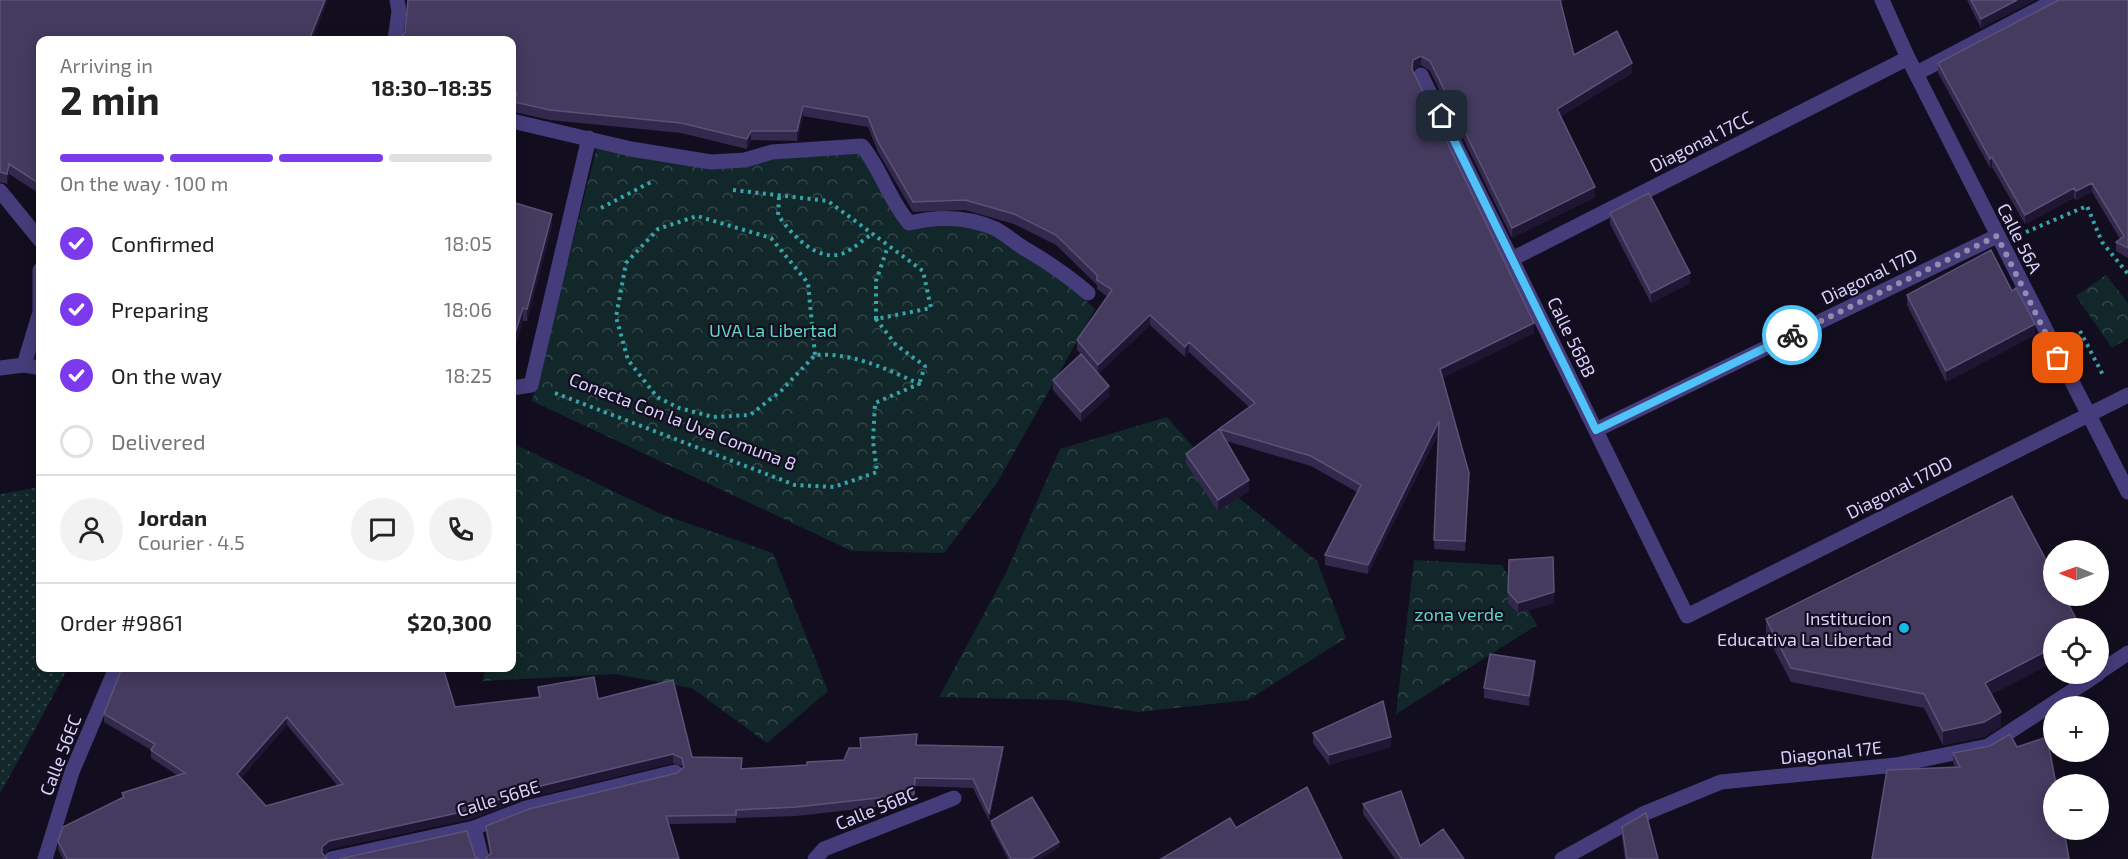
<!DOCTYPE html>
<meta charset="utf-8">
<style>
:root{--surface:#fff;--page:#f2f2f2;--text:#222;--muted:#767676;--line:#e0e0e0;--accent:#7c3aed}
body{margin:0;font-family:"Exo 2",sans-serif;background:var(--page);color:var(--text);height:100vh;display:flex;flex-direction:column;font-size:22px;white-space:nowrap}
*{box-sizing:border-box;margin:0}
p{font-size:20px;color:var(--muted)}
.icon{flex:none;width:33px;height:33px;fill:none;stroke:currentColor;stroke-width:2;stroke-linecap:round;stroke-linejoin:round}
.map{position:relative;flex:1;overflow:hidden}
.panel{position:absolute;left:36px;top:36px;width:480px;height:636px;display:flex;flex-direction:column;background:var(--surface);border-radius:12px;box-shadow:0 3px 15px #0003}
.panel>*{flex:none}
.needle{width:39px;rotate:271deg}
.buttons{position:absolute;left:2043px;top:540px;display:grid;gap:12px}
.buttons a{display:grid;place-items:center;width:66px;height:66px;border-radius:50%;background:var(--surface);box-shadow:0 3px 15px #0003;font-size:30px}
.pin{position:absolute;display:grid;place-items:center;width:51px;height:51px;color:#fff;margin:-26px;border-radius:12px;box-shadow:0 3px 9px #0006}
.courier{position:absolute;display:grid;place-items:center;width:60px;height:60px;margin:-30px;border:4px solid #4fc3f7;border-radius:50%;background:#fff;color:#222;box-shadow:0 2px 8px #0007}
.summary em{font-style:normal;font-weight:700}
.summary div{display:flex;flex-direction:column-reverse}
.summary{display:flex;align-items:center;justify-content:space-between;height:102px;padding:0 24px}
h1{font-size:39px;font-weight:700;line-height:45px}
.bar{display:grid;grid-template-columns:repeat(4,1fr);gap:9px 6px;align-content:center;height:72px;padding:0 24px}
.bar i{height:8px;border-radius:4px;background:var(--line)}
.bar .active{background:var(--accent)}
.bar p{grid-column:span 4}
.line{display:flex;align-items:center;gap:15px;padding:0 24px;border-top:2px solid var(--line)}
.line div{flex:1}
.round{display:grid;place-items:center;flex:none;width:63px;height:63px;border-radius:32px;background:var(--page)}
ol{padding:0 24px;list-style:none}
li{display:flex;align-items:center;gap:18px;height:66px}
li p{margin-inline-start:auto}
li .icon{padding:6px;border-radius:50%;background:var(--accent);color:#fff;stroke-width:4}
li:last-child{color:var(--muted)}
li i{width:33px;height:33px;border:3px solid var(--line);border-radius:50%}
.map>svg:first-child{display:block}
.grass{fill:url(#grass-dots)}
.forest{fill:url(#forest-crowns)}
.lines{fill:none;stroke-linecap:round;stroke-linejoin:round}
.path{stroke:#37a4a9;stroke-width:4;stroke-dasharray:3 4.5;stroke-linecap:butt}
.minor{stroke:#453d7b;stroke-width:15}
.wall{fill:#33294c;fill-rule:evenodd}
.shaded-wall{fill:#1e1632}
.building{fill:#443b5f;stroke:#5c5277;stroke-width:1.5;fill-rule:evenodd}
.done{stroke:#948cae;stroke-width:6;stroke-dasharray:0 10.8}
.route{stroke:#4fc3f7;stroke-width:8}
.poi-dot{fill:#12bbe6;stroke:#130e1f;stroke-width:2}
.labels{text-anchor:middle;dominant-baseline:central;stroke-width:4.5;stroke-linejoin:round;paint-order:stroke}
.street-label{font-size:18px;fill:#d9d0fb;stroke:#130e1f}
.park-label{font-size:18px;fill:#62d5c4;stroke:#130e1f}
.poi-label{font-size:18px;fill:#d9d0fb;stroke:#130e1f;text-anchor:end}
</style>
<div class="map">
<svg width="2128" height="859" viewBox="0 0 2128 859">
<defs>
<pattern id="grass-dots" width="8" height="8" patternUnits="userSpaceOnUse" patternTransform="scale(1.5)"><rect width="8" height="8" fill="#122729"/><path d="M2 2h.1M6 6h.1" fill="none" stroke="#344549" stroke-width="1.8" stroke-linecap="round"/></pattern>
<pattern id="forest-crowns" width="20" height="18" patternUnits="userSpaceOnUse" patternTransform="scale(1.5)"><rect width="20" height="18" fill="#122729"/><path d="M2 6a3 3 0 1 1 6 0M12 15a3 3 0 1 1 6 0" fill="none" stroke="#344549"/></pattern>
</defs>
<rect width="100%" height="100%" fill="#130e1f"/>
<path class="grass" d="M40,487V668H68L0,794V494Z"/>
<path class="forest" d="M597,147L717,167L775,157L858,151L896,215L988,231L1052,270L1095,309L997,483L944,553L852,551L532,401Z
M2106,275L2128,303V338L2112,348L2076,296Z
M1167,417L1235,495L1317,561L1346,638L1248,700L1138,712L1065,700L939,697L1005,575L1060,449Z
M512,443L661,514L773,553L828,691L767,743L692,688L615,674L482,681L486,668H512Z
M1414,560L1502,565L1537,625L1396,714Z"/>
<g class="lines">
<path class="path" d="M733,190L828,201L923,271L931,308L876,319L896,345L925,366L919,384
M779,197L778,215C791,234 818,264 844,253C853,249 863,240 872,234
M601,208L653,181
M2026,232L2087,206L2102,242L2128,274
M876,319V281L888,246
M2080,331L2104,377
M555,393L795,485L834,487L877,472L873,441L875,403L919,384C888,369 850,352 815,355L781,391L750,415L713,417L679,408L657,397L628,360L616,317L626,263L658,229L697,216L771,238L808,283L815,355"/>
<path class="minor" d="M1882,0L1908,58L2128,492
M395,40L399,11L397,0
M1917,73L2056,0
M1421,75L1687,616L2128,395
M512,121L631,149L711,162L745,160L772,152L862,146C881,169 889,200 909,223C939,216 967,216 996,229C1007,235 1016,244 1027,250C1051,264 1067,275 1088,293
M0,191L40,240
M1512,259L1908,58
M24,365L40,312V270
M0,368L24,365L40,368
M512,388L531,385L589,138
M1596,430L1997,236
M2098,673L2128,653
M474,828L482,859
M45,859L72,772L116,668
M331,859L474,828L526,808L675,772
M815,859L824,849L954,798
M1562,859L1643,814L1721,782L1896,765L1988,746L2098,674"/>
</g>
<path class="wall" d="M0,0L40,40V194L9,174L7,184L0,182Z
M407,0H1564L1560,2L1574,55L1632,73L1561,116L1595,197L1512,238L1430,71L1421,65L1413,70L1534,333L1442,378L1469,483L1465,551L1434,549L1439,432L1368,574L1325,565V555L1357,492L1311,466L1226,441L1249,491L1218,511L1186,464V454L1249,407L1189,352L1185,357L1150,325L1098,374L1109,396L1081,422L1053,390V380L1081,354L1077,350V340L1108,297L1097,289V285L1056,245L1014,224L965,210L913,212L878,152L868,127L803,116L797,141L751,140L747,149L681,133L550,120L514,112V102H512V40L402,37L405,32L408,8Z
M1967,0H2035L1981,28Z
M2128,0V258L2116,251V242L2120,239L2092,192L2076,200L2074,198L2025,224L1992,167L1990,168L1938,73V63Z
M512,154L513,166L512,202L552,226L527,321H523L513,353H512Z
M1610,213L1690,283L1651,303L1610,224Z
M1907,295L2035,335L1946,382L1907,305Z
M1509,560L1554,603L1518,613L1508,603Z
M1766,619L2054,662L1992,694L2001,726L1984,737L1943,745L1924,708L1791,682L1766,634Z
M1535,672L1529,706L1484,698V688Z
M538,687L598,699L692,757L742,768L807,765L844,760L860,748V738L1003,755L989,821L973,788L915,786L914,803L796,816L736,818V823L668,824L490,854L486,834V826L677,773L683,768L682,766L673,763L524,799L471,819L329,849L323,855L327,859H63L58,849V841L122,798V793L177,775L151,758V750L104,722V714L455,707L539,697ZM287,725L337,785L266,806L241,778Z
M1313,733L1391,747L1329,765L1313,743Z
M2017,747L2056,784L1955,767L1953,763V753Z
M1363,804L1420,846L1464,859H1395L1363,814Z
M991,821L1059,847L1040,859H1008L991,826Z
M1622,827L1658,859H1625L1622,837Z"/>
<path class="shaded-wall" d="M325,0H328L313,40H309Z
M2017,0H2035L1981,28V19Z
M1421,56V65L1413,70V60Z
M1632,63V73L1557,119V109Z
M803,106V116L797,141V131Z
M751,131V140L747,149V139Z
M1992,157V167L1990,168V159Z
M9,164V174L7,184V174Z
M2092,183V192L2076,200V191Z
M1595,187V197L1512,238V228Z
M2074,188V198L2025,224V215Z
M552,214V226L527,321V309Z
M1690,273V283L1651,303V293Z
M523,308V321L513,353V340Z
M1150,315V325L1098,374V365Z
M1534,323V333L1440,379V369Z
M2035,324V335L1946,382V371Z
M1189,342V352L1185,357V347Z
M1109,386V396L1081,422V412Z
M1439,421V431L1368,574V565Z
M1249,480V491L1218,511V500Z
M1554,592V603L1518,613V603Z
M2054,647V662L1985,698V683Z
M1535,661V672L1529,706V696Z
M2001,712V726L1984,737L1943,745V731Z
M287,717V725L237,782V774Z
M1391,737V747L1329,765V755Z
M1003,747V755L989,821V813Z
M673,754V763L524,799L471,819L329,849L322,855V847L329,841L524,790Z
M1059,842V847L1040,859H1031Z"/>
<path class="building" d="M0,0H325L309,40H40V184L9,164L7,174L0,172Z
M408,0H1560L1574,55L1617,31L1632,63L1557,109L1595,187L1512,228L1430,61L1421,56L1413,60L1412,69L1534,323L1440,369L1469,473L1465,541L1434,540L1439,421L1368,565L1325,555L1361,485L1311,456L1219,429L1255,403L1189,342L1185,347L1150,315L1098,365L1077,340L1112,290L1097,280V275L1056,235L1014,214L965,200L913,202L878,142L868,117L803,106L797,131H751L747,139L681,123L550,110L514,102L517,93L512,92V40H394L402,37L405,32Z
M1971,0H2017L1981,19Z
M2059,0H2128V248L2116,242L2124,236L2092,183L2076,191L2074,188L2025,215L1992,157L1990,159L1938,63Z
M512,154H513L512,194Z
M1649,193L1690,273L1651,293L1610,213Z
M512,202L552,214L527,309L523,308L513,340H512Z
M1991,250L2012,291L2016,288L2035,324L1946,371L1907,295Z
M1081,354L1109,386L1081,412L1053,380Z
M1219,429L1249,480L1218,500L1186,454Z
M2012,496L2054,575V596H2064L2081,628H2054V647L1985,683L2001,712L1984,722L1943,731L1924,694L1791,668L1766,619Z
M1553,557L1554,592L1518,603L1508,592L1509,560Z
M1490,654L1535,661L1529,696L1484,688Z
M122,668H443L455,707L540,697L538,687L594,677L598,699L673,680L692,757L742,758L741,769L807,765V762L844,760L849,748H861L860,738L917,734L916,745L1003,747L989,813L973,779L915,778L914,794L796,807L736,810V815L666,816L679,859H485L491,853L486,826L529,809L677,773L684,767L682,758L673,754L524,790L471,810L329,841L322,847V853L327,859H67L58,841L63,827L124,797L122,793L185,773L151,750L155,744L104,714ZM287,717L343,784L266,806L237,774Z
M1383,701L1391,737L1329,755L1313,733Z
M2010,734L2017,747L2047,737L2056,784H2054V830H2064L2069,859H1872L1887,770L1960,767L1953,753L1990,746Z
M1307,787L1342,859H1161L1230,818L1236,828Z
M1401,791L1420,846L1443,829L1464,859H1402L1363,804Z
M1032,797L1059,842L1031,859H1011L991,821Z
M1646,813L1658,859H1627L1622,827Z
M467,831L475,857L480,859H339Z"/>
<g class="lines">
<path class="done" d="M1792,335L1997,236L2058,358"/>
<path class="route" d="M1442,116L1596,430L1792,335"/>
</g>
<circle class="poi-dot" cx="1904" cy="628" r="6"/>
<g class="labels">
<g class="street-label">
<text transform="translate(1701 141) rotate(-27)">Diagonal 17CC</text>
<text transform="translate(2020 238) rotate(63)">Calle 56A</text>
<text transform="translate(1869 276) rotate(-26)">Diagonal 17D</text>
<text transform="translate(1572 337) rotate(64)">Calle 56BB</text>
<text transform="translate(683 421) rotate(21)">Conecta Con la Uva Comuna 8</text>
<text transform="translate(1899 487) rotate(-27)">Diagonal 17DD</text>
<text transform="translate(1831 752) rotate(-6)">Diagonal 17E</text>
<text transform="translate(60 755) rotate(-69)">Calle 56EC</text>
<text transform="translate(498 798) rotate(-17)">Calle 56BE</text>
<text transform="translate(876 808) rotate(-22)">Calle 56BC</text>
</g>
<g class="park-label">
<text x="773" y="330">UVA La Libertad</text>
<text x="1459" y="614">zona verde</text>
</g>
<g class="poi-label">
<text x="1892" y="618">Institucion<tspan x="1892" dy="21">Educativa La Libertad</tspan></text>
</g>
</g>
</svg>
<div class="buttons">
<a><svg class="needle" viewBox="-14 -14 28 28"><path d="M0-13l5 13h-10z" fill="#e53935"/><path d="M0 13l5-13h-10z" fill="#767676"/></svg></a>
<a><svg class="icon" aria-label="locate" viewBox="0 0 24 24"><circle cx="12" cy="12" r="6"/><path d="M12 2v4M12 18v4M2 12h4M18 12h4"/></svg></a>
<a>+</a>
<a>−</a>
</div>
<div class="pin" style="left:2058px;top:358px;background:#ea580c"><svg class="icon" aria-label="bag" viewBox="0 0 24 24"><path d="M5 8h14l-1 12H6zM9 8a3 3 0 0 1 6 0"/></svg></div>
<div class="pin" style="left:1442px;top:116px;background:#1f2937"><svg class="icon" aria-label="home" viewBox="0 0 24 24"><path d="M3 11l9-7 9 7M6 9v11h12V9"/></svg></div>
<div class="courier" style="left:1792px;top:335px"><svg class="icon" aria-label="bike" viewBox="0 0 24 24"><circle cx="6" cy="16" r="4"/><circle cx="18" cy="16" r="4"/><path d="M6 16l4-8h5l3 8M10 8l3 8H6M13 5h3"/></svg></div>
<section class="panel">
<div class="summary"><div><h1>2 min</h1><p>Arriving in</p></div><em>18:30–18:35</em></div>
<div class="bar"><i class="active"></i><i class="active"></i><i class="active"></i><i></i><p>On the way · 100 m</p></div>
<ol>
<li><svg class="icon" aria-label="check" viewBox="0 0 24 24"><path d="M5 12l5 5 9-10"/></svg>Confirmed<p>18:05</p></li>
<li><svg class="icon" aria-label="check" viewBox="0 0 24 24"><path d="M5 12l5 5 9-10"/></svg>Preparing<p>18:06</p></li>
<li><svg class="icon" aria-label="check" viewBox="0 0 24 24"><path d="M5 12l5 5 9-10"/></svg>On the way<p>18:25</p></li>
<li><i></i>Delivered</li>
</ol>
<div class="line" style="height:108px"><a class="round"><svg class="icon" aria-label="person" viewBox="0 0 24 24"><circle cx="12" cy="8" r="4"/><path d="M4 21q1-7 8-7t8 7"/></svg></a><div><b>Jordan</b><p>Courier · 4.5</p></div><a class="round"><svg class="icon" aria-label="chat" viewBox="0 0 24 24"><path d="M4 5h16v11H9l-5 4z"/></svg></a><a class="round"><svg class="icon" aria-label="phone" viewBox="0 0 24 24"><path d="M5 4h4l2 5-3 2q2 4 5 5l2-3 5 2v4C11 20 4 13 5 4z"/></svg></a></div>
<div class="line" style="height:78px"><div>Order #9861</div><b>$20,300</b></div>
</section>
</div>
